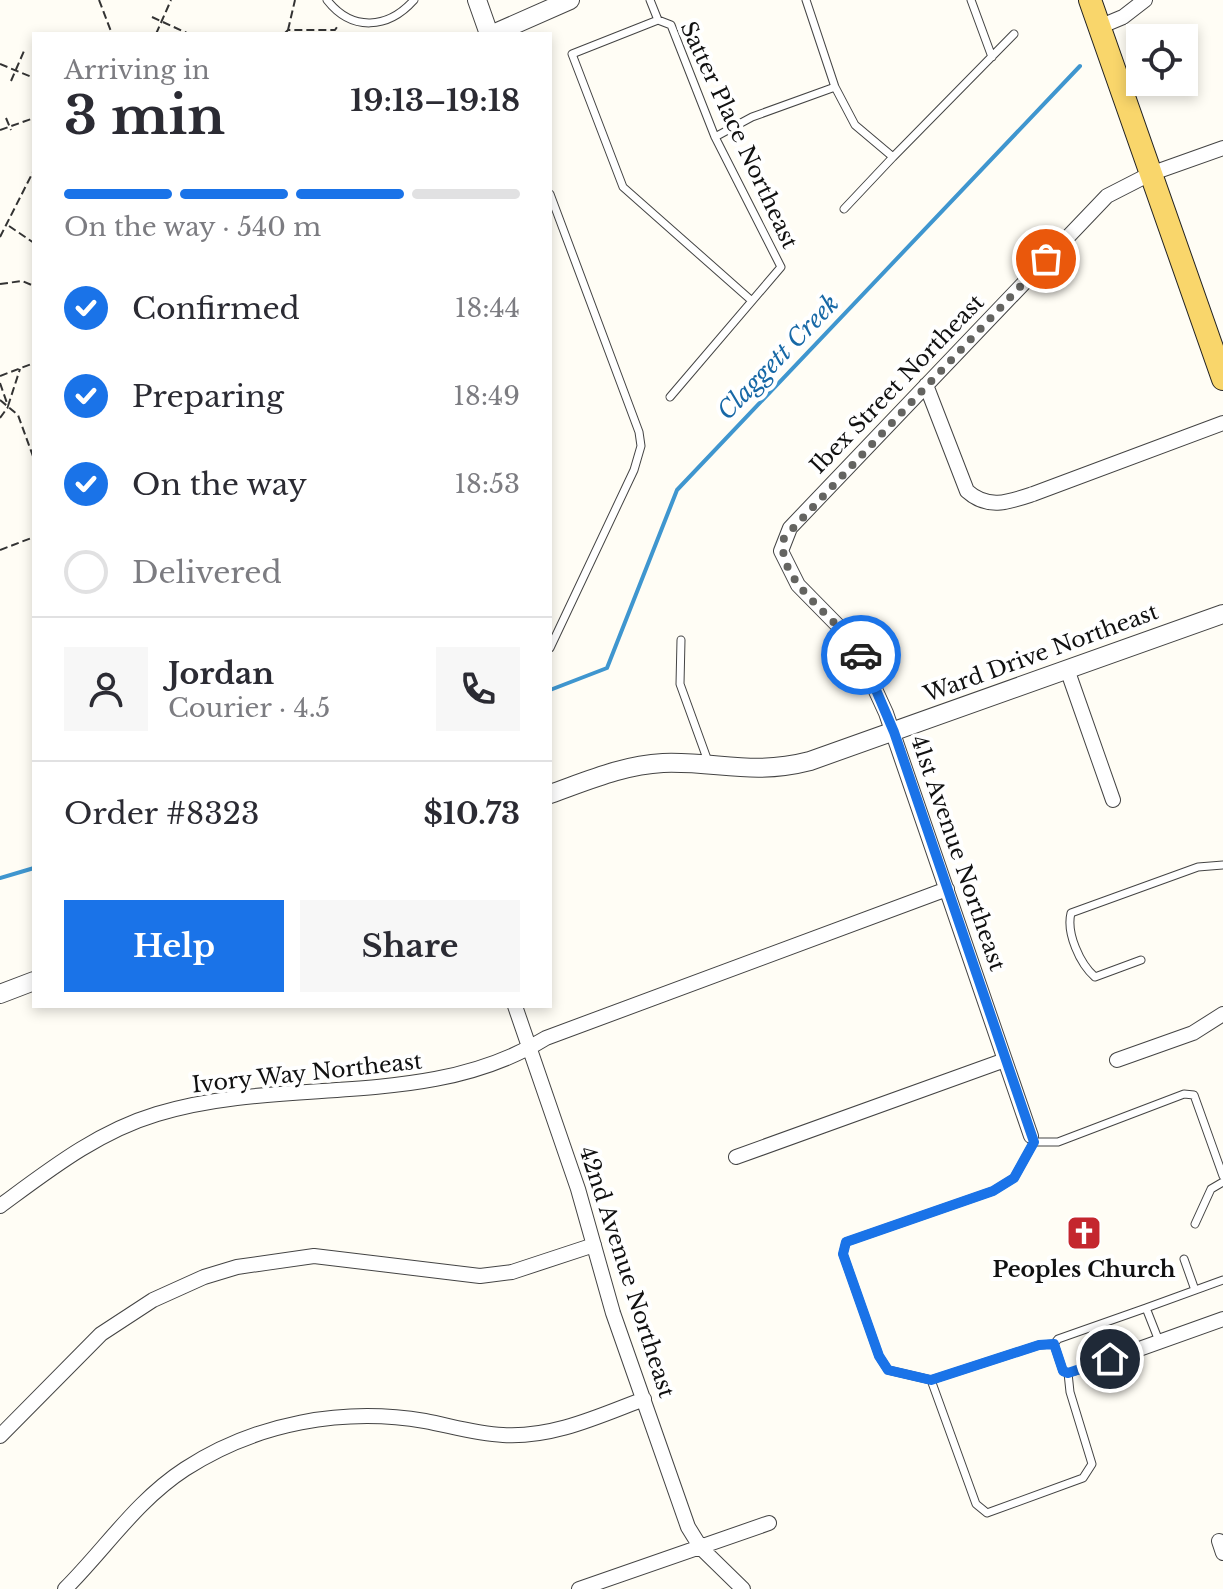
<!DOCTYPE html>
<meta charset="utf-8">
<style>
:root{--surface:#fff;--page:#f7f7f7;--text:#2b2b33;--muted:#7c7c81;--line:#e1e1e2;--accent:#1a73e8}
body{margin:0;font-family:"Libre Baskerville",serif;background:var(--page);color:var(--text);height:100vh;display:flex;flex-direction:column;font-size:30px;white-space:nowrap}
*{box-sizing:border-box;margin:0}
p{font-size:26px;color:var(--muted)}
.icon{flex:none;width:44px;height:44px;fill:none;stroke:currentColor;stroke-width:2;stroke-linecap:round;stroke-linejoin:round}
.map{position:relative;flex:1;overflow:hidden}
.sheet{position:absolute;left:32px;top:32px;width:520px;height:976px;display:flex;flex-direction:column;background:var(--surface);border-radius:0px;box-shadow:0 4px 12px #0003}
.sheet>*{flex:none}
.tools{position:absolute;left:1126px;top:24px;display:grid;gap:16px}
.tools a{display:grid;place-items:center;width:72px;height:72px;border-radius:0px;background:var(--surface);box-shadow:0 4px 12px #0003;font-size:40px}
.pin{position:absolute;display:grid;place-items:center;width:68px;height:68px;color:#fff;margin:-34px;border:4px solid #fff;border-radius:50%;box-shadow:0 2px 8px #0007}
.courier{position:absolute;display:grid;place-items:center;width:80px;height:80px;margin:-40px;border:6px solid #1a73e8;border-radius:50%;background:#fff;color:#222;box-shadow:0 2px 10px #0007}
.summary em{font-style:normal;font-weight:800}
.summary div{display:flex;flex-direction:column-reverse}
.summary{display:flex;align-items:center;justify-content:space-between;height:136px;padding:0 32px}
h1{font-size:52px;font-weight:800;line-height:60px}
.bar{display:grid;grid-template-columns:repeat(4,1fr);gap:12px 8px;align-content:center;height:96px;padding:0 32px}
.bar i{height:10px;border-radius:6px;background:var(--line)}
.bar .active{background:var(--accent)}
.bar p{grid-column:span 4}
.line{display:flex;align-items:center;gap:20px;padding:0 32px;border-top:2px solid var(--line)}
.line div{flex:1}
.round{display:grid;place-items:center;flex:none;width:84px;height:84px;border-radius:0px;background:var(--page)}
ol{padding:0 32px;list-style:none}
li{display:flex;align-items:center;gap:24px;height:88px}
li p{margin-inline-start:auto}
li .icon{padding:8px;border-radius:50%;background:var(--accent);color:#fff;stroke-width:4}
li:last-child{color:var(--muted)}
li i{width:44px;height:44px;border:4px solid var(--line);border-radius:50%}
.primary-button{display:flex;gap:16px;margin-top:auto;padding:16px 32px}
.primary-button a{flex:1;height:92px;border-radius:0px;background:var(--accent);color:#fff;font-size:32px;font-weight:800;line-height:92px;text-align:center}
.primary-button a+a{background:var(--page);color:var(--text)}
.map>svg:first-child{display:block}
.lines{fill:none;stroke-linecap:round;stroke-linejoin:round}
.stream{stroke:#3f96cf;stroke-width:4}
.service-casing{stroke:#444;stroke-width:9}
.minor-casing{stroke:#444;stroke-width:16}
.tertiary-casing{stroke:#444;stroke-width:20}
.primary-casing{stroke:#222;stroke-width:24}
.path{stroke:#333;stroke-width:2;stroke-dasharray:8 4;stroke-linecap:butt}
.service{stroke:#fff;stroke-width:7}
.minor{stroke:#fff;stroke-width:14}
.tertiary{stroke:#fff;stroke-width:18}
.primary{stroke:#f9d66b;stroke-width:22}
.path-bridge{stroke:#333;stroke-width:2;stroke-dasharray:8 4;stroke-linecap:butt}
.done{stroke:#646461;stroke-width:8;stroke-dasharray:0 14.4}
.route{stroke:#1a73e8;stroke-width:10}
.labels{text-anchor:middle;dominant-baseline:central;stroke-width:8;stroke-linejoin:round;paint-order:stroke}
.street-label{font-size:22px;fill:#111;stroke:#fff}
.poi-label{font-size:22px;font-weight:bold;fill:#111;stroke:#fff}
.water-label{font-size:24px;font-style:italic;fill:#1768a6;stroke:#fff}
</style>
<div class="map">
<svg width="1223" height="1589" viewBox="0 0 1223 1589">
<rect width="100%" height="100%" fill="#fffdf5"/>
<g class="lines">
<path class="stream" d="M550,690L607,668L677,490L1080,66
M0,878L34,868"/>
<defs>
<path id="service" d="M327,0C352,32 388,29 414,0
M650,0L658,20L671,25L715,137L781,267L670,397
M806,0L835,87
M971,0L992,57
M658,20L572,54L623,187L752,301
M715,137L752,117L835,87L855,125L893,157L1014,34
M550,194L639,432L641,446L634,470L550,648
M844,209L893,157
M681,640L680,684L709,764
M1141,960L1095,977C1080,964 1066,933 1071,913L1198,867L1223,865
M1034,1142L1014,1178L993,1191L846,1242L843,1254L879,1356L888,1370L931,1380L1039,1345L1054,1344
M1034,1142H1058L1184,1094L1194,1095L1223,1176
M1195,1224L1211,1189L1223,1182
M1184,1259L1195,1290
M1146,1308L1223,1280
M1086,1368L1068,1373L1063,1371L1054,1344L1058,1339L1146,1308L1159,1341
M931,1380L976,1504L987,1513L1083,1478L1092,1464L1070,1392L1068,1373"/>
<path id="minor" d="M1099,27L1123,17L1145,0
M926,385L967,491C988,510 1009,502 1033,494L1223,423
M1067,669L1113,800
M515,1006L578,1189L613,1313L688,1527L701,1548L743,1589
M1117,1060L1193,1033L1223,1014
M1031,1136L886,713L853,641L798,585L781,551L790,528L1107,196L1150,174L1223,148
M736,1157L1005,1060
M0,1206C49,1170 97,1132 157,1114C285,1075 428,1111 546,1038L947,889
M1086,1368L1223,1319
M0,1436L101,1334L153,1300L204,1277L237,1267L314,1256L480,1276L512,1272L594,1245
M1219,1541L1223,1553
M65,1589C106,1548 136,1501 185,1469C256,1423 343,1407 425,1421C451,1426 477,1434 503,1435C553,1438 599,1416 644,1399
M579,1589L769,1523"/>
<path id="tertiary" d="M477,0L489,34
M493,34L570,0
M550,794C587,781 623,765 663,763C718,761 752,776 810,761L1223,614
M0,994L34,981"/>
<path id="primary" d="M1090,0L1223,379"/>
</defs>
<use href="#service" class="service-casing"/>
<use href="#minor" class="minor-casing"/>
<use href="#tertiary" class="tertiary-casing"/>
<use href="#primary" class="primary-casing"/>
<path class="path" d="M99,0L112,34
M288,30L295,0
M156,34L171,0
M284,34L288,30H335L339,24
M0,64L34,78
M0,130L34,118
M9,226L34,243
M0,237L34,170
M0,284L22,281L34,286
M0,376L34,363
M0,383L8,406L20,369
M0,400L18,415L34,459
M0,418L8,407
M0,550L34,537"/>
<use href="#service" class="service"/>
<use href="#minor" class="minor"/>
<use href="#tertiary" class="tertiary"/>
<use href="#primary" class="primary"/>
<path class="path-bridge" d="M152,17L189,34
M11,81L24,51
M6,118L11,130"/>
</g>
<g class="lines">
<path class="done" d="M861,655C840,618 774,582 784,538L1046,259"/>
<path class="route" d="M861,655L894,732L1034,1142L1014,1178L993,1191L846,1242L843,1254L879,1356L888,1370L931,1380L1039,1345L1054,1344L1063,1371L1068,1373L1110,1359"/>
</g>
<defs>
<symbol id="church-square" viewBox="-11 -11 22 22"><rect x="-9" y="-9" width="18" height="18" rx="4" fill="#c4262e" stroke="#fff"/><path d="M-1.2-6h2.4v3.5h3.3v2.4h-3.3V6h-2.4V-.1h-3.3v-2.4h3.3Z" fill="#fff"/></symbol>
</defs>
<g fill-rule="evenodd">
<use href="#church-square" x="1064" y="1213" width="40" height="40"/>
</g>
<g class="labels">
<g class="street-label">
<text transform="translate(739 135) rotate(65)">Satter Place Northeast</text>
<text transform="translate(897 384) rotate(-46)">Ibex Street Northeast</text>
<text transform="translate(1041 653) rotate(-20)">Ward Drive Northeast</text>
<text transform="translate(958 853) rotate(71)">41st Avenue Northeast</text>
<text transform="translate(307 1073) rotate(-6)">Ivory Way Northeast</text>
<text transform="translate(627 1272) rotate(72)">42nd Avenue Northeast</text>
</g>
<g class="poi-label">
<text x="1084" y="1269">Peoples Church</text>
</g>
<g class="water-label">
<text transform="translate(778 357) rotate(-46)">Claggett Creek</text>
</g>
</g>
</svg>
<div class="tools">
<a><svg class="icon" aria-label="locate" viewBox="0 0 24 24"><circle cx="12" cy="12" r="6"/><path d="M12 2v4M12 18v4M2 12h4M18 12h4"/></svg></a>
</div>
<div class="pin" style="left:1046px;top:259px;background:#ea580c"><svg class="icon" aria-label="bag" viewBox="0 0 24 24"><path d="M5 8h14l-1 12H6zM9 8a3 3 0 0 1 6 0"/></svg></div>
<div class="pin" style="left:1110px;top:1359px;background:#1f2937"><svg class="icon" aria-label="home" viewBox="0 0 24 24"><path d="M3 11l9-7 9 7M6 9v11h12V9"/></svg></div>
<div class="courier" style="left:861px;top:655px"><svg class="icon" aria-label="car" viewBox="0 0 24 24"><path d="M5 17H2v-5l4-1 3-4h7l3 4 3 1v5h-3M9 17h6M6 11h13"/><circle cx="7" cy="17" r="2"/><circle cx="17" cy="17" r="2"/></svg></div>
<section class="sheet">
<div class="summary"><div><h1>3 min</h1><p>Arriving in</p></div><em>19:13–19:18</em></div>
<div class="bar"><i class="active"></i><i class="active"></i><i class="active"></i><i></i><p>On the way · 540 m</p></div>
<ol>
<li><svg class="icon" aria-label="check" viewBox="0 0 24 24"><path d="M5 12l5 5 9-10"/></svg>Confirmed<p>18:44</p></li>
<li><svg class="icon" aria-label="check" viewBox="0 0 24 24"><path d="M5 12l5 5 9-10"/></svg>Preparing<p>18:49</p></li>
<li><svg class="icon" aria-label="check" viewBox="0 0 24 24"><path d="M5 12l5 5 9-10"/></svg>On the way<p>18:53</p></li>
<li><i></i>Delivered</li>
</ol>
<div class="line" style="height:144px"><a class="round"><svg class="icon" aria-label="person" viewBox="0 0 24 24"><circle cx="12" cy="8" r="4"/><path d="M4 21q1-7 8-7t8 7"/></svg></a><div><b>Jordan</b><p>Courier · 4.5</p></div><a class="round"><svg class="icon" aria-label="phone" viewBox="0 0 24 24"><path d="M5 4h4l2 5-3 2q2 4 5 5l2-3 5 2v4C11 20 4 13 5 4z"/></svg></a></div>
<div class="line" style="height:104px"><div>Order #8323</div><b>$10.73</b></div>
<div class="primary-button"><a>Help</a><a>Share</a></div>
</section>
</div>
